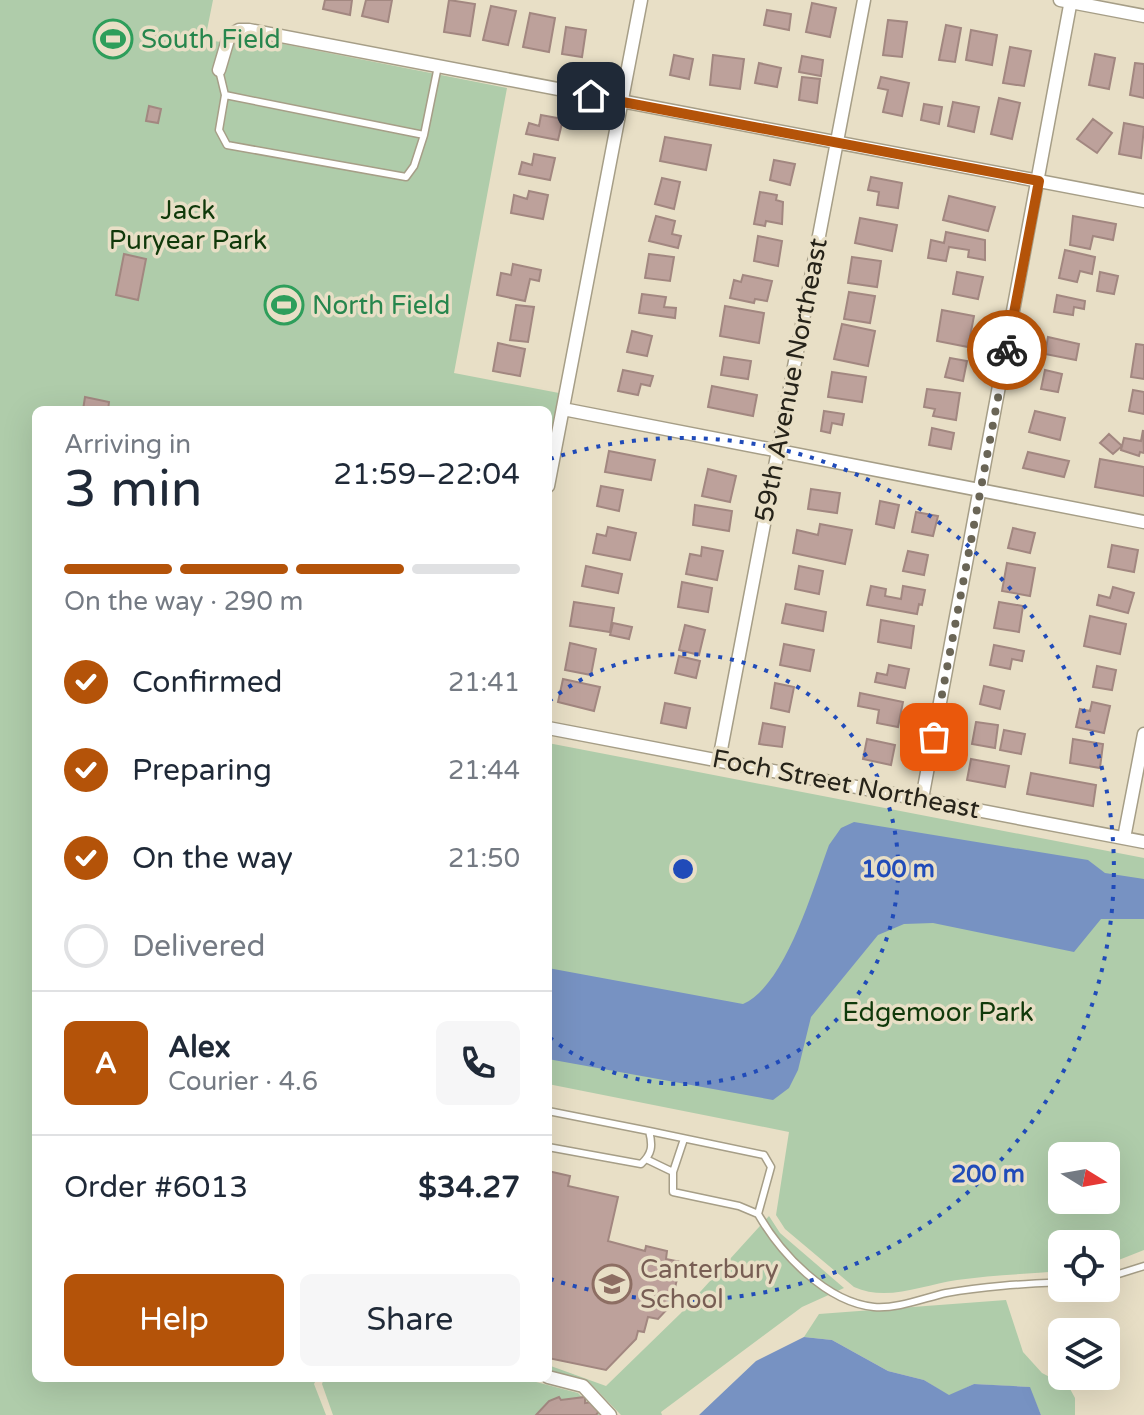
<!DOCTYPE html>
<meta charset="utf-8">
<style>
:root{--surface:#fff;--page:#f6f6f7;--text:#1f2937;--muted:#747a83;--line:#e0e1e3;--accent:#b45309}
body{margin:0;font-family:"Varela Round",sans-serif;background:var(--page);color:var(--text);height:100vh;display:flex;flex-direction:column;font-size:30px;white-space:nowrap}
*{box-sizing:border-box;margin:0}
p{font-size:26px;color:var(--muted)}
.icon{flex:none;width:44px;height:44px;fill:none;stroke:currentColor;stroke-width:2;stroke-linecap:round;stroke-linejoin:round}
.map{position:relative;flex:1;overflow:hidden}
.panel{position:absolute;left:32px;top:406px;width:520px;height:976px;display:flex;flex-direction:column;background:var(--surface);border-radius:12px;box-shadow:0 8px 32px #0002}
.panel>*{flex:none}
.needle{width:52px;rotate:101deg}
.buttons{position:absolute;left:1048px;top:1142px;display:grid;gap:16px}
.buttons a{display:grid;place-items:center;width:72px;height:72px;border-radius:12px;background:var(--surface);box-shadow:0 8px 32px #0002;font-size:40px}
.pin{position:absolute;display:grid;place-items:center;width:68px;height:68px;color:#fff;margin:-34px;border-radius:16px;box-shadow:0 4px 12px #0006}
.courier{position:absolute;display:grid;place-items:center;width:80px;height:80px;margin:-40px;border:6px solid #b45309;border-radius:50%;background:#fff;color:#222;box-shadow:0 2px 10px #0007}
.overview em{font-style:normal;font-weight:600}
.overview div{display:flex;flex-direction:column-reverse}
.overview{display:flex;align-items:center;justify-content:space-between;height:136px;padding:0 32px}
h1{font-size:52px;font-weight:600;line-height:60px}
.bar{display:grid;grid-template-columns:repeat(4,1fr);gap:12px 8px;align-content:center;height:96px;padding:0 32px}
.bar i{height:10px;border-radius:6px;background:var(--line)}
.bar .active{background:var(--accent)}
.bar p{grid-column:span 4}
.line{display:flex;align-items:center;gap:20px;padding:0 32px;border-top:2px solid var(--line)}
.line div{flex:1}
.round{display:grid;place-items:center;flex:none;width:84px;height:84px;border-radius:12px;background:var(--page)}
ol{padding:0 32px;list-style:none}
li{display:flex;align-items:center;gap:24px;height:88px}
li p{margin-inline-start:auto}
li .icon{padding:8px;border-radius:50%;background:var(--accent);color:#fff;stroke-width:4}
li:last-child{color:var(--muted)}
li i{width:44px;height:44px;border:4px solid var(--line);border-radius:50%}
.cta{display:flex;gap:16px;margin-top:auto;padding:16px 32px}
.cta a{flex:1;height:92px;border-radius:12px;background:var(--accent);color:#fff;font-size:32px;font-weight:600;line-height:92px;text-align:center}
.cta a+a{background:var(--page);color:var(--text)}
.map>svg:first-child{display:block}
.green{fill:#afccaa;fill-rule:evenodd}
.water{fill:#7792c2}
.building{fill:#bda19b;stroke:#a28780;stroke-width:2}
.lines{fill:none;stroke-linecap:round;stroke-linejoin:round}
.service-casing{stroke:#a69e87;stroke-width:9}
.minor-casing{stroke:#a69e87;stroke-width:15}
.service{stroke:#fff;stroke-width:6}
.minor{stroke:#fff;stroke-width:12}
.done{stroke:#6a6556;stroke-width:8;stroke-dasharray:0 14.4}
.route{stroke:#b45309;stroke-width:10}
.ring{fill:none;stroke:#204bb9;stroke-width:4;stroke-dasharray:4 8}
.labels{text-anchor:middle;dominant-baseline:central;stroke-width:7;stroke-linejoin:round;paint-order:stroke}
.leisure-label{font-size:26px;fill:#27864d;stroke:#e8dfc6;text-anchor:start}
.park-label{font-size:26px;fill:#10390a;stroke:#e8dfc6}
.street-label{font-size:26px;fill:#262319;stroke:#e8dfc6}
.education-label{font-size:26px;fill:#785e54;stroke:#e8dfc6;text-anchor:start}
.centre{fill:#204bb9;stroke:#e8dfc6;stroke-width:4}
.ring-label{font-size:24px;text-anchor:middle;font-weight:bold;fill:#204bb9;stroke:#e8dfc6;stroke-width:7;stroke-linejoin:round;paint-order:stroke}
</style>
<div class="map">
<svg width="1144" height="1415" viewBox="0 0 1144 1415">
<rect width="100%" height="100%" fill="#e8dfc6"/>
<path class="green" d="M0,0H213L207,30L214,41L234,44L241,37H248L507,88L454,373L559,393L548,449V410H36V1378H317L314,1384L326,1415H0Z
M548,743L1144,858V1250L1106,1265V1244H1062V1271C1027,1274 991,1275 957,1280C923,1285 887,1302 854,1287L785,1229L776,1215L789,1132L548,1084ZM1062,1156H1106V1200H1062Z
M769,1216L780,1233L844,1288L802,1307L661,1412L662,1415H621L589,1382L548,1370V1365L606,1386L681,1313Z
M1006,1300L1023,1352L1042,1373L1069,1387L1075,1398V1415H1041L1029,1387L974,1384L949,1396L924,1380L888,1371L832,1340L804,1337L819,1314Z
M324,1378H521L578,1393L600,1415H333L322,1384Z"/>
<path class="water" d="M854,822L1088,860L1105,873L1144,879V919H1101L1074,952L933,923L904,924L878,935L811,1017L798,1070L789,1088L773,1100L548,1059V968L743,1004C786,985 813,888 829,845L841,828Z
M804,1337L832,1340L888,1371L924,1380L949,1395L974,1384L1030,1387L1041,1415H699L756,1361Z"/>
<path class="building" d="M325,0H352L350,15L323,9Z
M366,0H392L388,22L362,16Z
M449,0L475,4L470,36L444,32Z
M812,3L836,8L830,37L806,32Z
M491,6L516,11L508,45L483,40Z
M767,10L791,14L789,30L764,25Z
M530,13L555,18L549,52L523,47Z
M888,20L907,22L902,57L883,55Z
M946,25L961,28L955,62L939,60Z
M566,27L586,30L582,57L562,54Z
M971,30L997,35L992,65L966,60Z
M1010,47L1031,51L1024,86L1003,83Z
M1095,54L1115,58L1109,89L1089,85Z
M674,55L693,59L689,79L670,75Z
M713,55L744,59L740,89L710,85Z
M802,56L823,60L821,76L799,72Z
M759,63L781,68L777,87L755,83Z
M1135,63L1144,64V98L1130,95Z
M802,77L820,79L817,103L799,100Z
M881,77L909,83L902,116L883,112L888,90L878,88Z
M999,98L1020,103L1012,139L991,134Z
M953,102L979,107L974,132L948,126Z
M924,104L942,107L939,124L921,120Z
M149,106L161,109L158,123L146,121Z
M541,115L563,119L558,140L526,134L529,123L539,126Z
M1093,119L1112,133L1097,153L1077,139Z
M1124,123L1144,127L1141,158L1119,154Z
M665,137L711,145L706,170L660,161Z
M534,154L555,158L550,180L519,174L522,162L532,165Z
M774,160L795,164L790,185L770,180Z
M871,177L902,183L898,208L877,205L879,192L868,190Z
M662,178L680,182L674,209L655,204Z
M529,191L548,195L543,219L511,213L514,195L527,199Z
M760,192L777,195L776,200L783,202L782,224L766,221L765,226L754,224Z
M949,196L995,207L988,231L943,220Z
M656,216L675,221L672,234L681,236L678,248L649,241Z
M1073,216L1116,224L1113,240L1093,236L1090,249L1070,245Z
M860,218L897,225L892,251L855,243Z
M946,232L985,240V260L968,257L969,250L949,247L946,261L928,258L931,240L944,243Z
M758,236L782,241L778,266L754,261Z
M1065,250L1095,257L1092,274L1080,271L1077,282L1059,278Z
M124,254L146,259L138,300L116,295Z
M649,254L674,257L670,281L645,278Z
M852,257L881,261L877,287L848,283Z
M513,264L541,270L539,281L530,279L525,301L497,295L501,273L511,275Z
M957,272L983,277L978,299L953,294Z
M1100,272L1118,276L1114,294L1097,291Z
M743,275L772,281L767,301L755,299L754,303L730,298L734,280L741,282Z
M849,292L875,296L870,323L844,319Z
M642,294L666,297L664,307L676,308L675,318L639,313Z
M1057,295L1085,301L1084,309L1074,307L1073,315L1054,312Z
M516,305L534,307L528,342L510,340Z
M725,306L764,313L759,343L720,336Z
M942,310L974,316L968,347L937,341Z
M842,324L875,331L868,366L834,359Z
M632,331L652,336L647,356L627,352Z
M1048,337L1079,344L1076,360L1045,354Z
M498,343L525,349L520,376L493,371Z
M1136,344L1144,345V379L1131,377Z
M724,357L751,361L748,379L721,375Z
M950,358L967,361L963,381L945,377Z
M623,370L653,376L650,386L641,384L638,395L618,391Z
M1045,370L1062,374L1058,392L1041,389Z
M832,372L866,377L862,402L828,397Z
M712,386L757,395L753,416L708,407Z
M927,389L960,393L956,420L933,416L935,409L924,407Z
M1133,390L1144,392V414L1129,411Z
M85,397L109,402L108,410H83Z
M824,411L844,414L842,425L832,423L830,433L821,431Z
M1035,411L1065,418L1060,440L1029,432Z
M932,428L954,433L951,449L929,445Z
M1143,430L1144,453L1140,452L1139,456L1121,450L1124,438L1141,441Z
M1109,434L1122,446L1113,454L1100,443Z
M609,451L655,460L651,480L605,472Z
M1028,452L1069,461L1064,477L1023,468Z
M1100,459L1144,467V496L1095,487Z
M708,469L736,476L730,502L702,496Z
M601,486L623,490L619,511L597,506Z
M811,489L840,493L837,513L808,509Z
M880,501L899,505L894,528L876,524Z
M695,505L732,511L729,531L693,525Z
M916,512L938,516L933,536L912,532Z
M820,524L852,530L845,564L793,553L797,530L818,535Z
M608,527L636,533L630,560L593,553L597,534L606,536Z
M1013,528L1035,533L1030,553L1008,548Z
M1112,545L1138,550L1134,572L1108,567Z
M702,547L723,551L717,580L686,574L690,554L701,556Z
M908,551L928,555L924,575L903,571Z
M1007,563L1035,568L1030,596L1002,591Z
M586,566L622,574L618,593L582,586Z
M799,566L823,571L819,594L795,589Z
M682,582L712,588L708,612L678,607Z
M871,586L886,589L885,596L901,599L903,586L925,590L922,605L919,604L917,614L867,605Z
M1113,587L1134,593L1128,613L1097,605L1099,595L1110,598Z
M574,602L614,608L610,632L570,626Z
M999,602L1023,606L1019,632L994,628Z
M786,604L826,612L823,631L782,623Z
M1090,616L1126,624L1120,654L1084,646Z
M881,620L914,626L911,648L878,642Z
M613,623L632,627L629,639L610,635Z
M685,625L705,630L699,655L679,650Z
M570,643L596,649L591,675L565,670Z
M784,644L814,650L810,671L780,665Z
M994,645L1024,651L1022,661L1012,659L1010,669L990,665Z
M679,656L700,661L696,678L675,673Z
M889,665L909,669L905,688L875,682L877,673L887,675Z
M1097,666L1116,670L1112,690L1093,687Z
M563,679L600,687L594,711L558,702Z
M775,683L794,687L789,712L771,708Z
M984,686L1004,691L1000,709L980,704Z
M860,693L903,702L898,727L877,723L879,710L858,706Z
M1092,702L1110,706L1104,733L1076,727L1080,709L1090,711Z
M665,703L690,708L686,728L661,723Z
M976,722L998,725L995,748L972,744Z
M763,723L785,727L782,747L759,744Z
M1004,730L1025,734L1021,754L1000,750Z
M867,739L895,745L891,765L863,759Z
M1073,739L1103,744L1100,768L1070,763Z
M971,759L1009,766L1005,787L967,780Z
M1031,773L1096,785L1093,806L1027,794Z
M548,1171L570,1176L568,1186L618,1197L608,1241L645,1251L646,1246L667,1251L666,1259L681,1262L671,1305L658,1319L648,1317L644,1332L638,1331L636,1339L606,1370L548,1358Z
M559,1397L561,1400L585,1397V1403L592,1402L601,1409L596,1415H536L549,1401Z"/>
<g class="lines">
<defs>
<path id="service" d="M219,70L225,95L424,135L438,66
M225,95L219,130L227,145L406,177L414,166L424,135
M548,1111L649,1131C653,1146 652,1154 641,1164L548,1147
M646,1159L673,1172V1192L739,1206L758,1214L771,1167L764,1155L649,1131
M673,1172L684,1139
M758,1214C781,1254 826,1302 874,1307C897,1309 924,1298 946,1293C984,1286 1024,1284 1062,1282
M1106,1278L1144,1266"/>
<path id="minor" d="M1060,0L1144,16
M219,70L229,36L239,30H249L1144,201
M563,409L1144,522
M548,486L641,0
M548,728L1144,842
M719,760L864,0
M922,799L1071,0
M1124,838L1144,734
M548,1377L583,1386L610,1415"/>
</defs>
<use href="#service" class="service-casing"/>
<use href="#minor" class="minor-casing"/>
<use href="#service" class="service"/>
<use href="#minor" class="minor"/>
</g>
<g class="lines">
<path class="done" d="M934,737L1007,350"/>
<path class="route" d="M591,96L1039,181L1007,350"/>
</g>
<g class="ring">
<path d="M549 701A215 215 0 1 1 549 1037"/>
<path d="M550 459A431 431 0 1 1 550 1279"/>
</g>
<defs>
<symbol id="stadium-ring" viewBox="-11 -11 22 22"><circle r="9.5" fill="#e8dfc6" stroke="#2e9e5b" stroke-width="1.5"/><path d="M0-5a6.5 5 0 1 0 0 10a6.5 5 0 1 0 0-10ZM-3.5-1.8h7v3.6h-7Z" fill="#2e9e5b"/></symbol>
<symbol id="school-ring" viewBox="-11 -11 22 22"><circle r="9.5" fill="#e8dfc6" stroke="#8d6e63" stroke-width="1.5"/><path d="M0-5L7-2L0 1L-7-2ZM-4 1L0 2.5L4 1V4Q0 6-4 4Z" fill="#8d6e63"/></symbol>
</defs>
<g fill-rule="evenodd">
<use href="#stadium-ring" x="91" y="17" width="44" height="44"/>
<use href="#stadium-ring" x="262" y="283" width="44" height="44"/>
<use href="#school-ring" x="590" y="1262" width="44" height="44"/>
</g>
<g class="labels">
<g class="leisure-label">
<text x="141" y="39">South Field</text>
<text x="312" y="305">North Field</text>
</g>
<g class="park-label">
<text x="188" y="210">Jack<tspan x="188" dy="30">Puryear Park</tspan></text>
<text x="938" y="1012">Edgemoor Park</text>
</g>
<g class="street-label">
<text transform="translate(791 380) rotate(-79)">59th Avenue Northeast</text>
<text transform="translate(846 784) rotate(11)">Foch Street Northeast</text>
</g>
<g class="education-label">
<text x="640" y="1269">Canterbury<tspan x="640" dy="30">School</tspan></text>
</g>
</g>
<circle cx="683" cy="869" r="12" class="centre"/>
<g class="ring-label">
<text x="898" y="877">100 m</text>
<text x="988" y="1182">200 m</text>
</g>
</svg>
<div class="buttons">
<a><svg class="needle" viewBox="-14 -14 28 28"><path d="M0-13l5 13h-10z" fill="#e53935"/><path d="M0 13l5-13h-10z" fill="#747a83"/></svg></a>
<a><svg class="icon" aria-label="locate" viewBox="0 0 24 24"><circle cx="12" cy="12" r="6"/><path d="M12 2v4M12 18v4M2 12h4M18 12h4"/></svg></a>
<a><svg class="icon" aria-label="layers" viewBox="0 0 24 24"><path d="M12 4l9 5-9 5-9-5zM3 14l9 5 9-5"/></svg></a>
</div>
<div class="pin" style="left:934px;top:737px;background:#ea580c"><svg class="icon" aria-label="bag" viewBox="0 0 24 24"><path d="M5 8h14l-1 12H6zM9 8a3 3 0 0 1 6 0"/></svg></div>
<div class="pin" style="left:591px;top:96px;background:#1f2937"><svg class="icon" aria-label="home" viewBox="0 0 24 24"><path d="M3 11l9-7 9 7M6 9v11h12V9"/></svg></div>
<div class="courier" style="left:1007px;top:350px"><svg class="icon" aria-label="bike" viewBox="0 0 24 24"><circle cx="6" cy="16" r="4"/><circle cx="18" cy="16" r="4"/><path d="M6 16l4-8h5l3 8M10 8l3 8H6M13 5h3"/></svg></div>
<section class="panel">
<div class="overview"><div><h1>3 min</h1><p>Arriving in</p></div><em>21:59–22:04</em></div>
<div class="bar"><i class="active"></i><i class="active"></i><i class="active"></i><i></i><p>On the way · 290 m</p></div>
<ol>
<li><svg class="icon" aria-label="check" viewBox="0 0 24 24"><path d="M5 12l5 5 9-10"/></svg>Confirmed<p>21:41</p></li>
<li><svg class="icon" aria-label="check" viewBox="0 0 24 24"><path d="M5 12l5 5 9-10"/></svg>Preparing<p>21:44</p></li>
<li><svg class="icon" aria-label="check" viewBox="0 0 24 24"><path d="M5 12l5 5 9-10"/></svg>On the way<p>21:50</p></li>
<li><i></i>Delivered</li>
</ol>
<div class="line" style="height:144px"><b class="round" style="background:var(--accent);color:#fff">A</b><div><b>Alex</b><p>Courier · 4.6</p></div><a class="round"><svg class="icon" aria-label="phone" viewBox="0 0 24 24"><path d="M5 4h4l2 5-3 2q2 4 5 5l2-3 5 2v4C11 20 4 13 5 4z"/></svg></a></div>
<div class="line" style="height:104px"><div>Order #6013</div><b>$34.27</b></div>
<div class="cta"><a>Help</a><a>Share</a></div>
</section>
</div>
